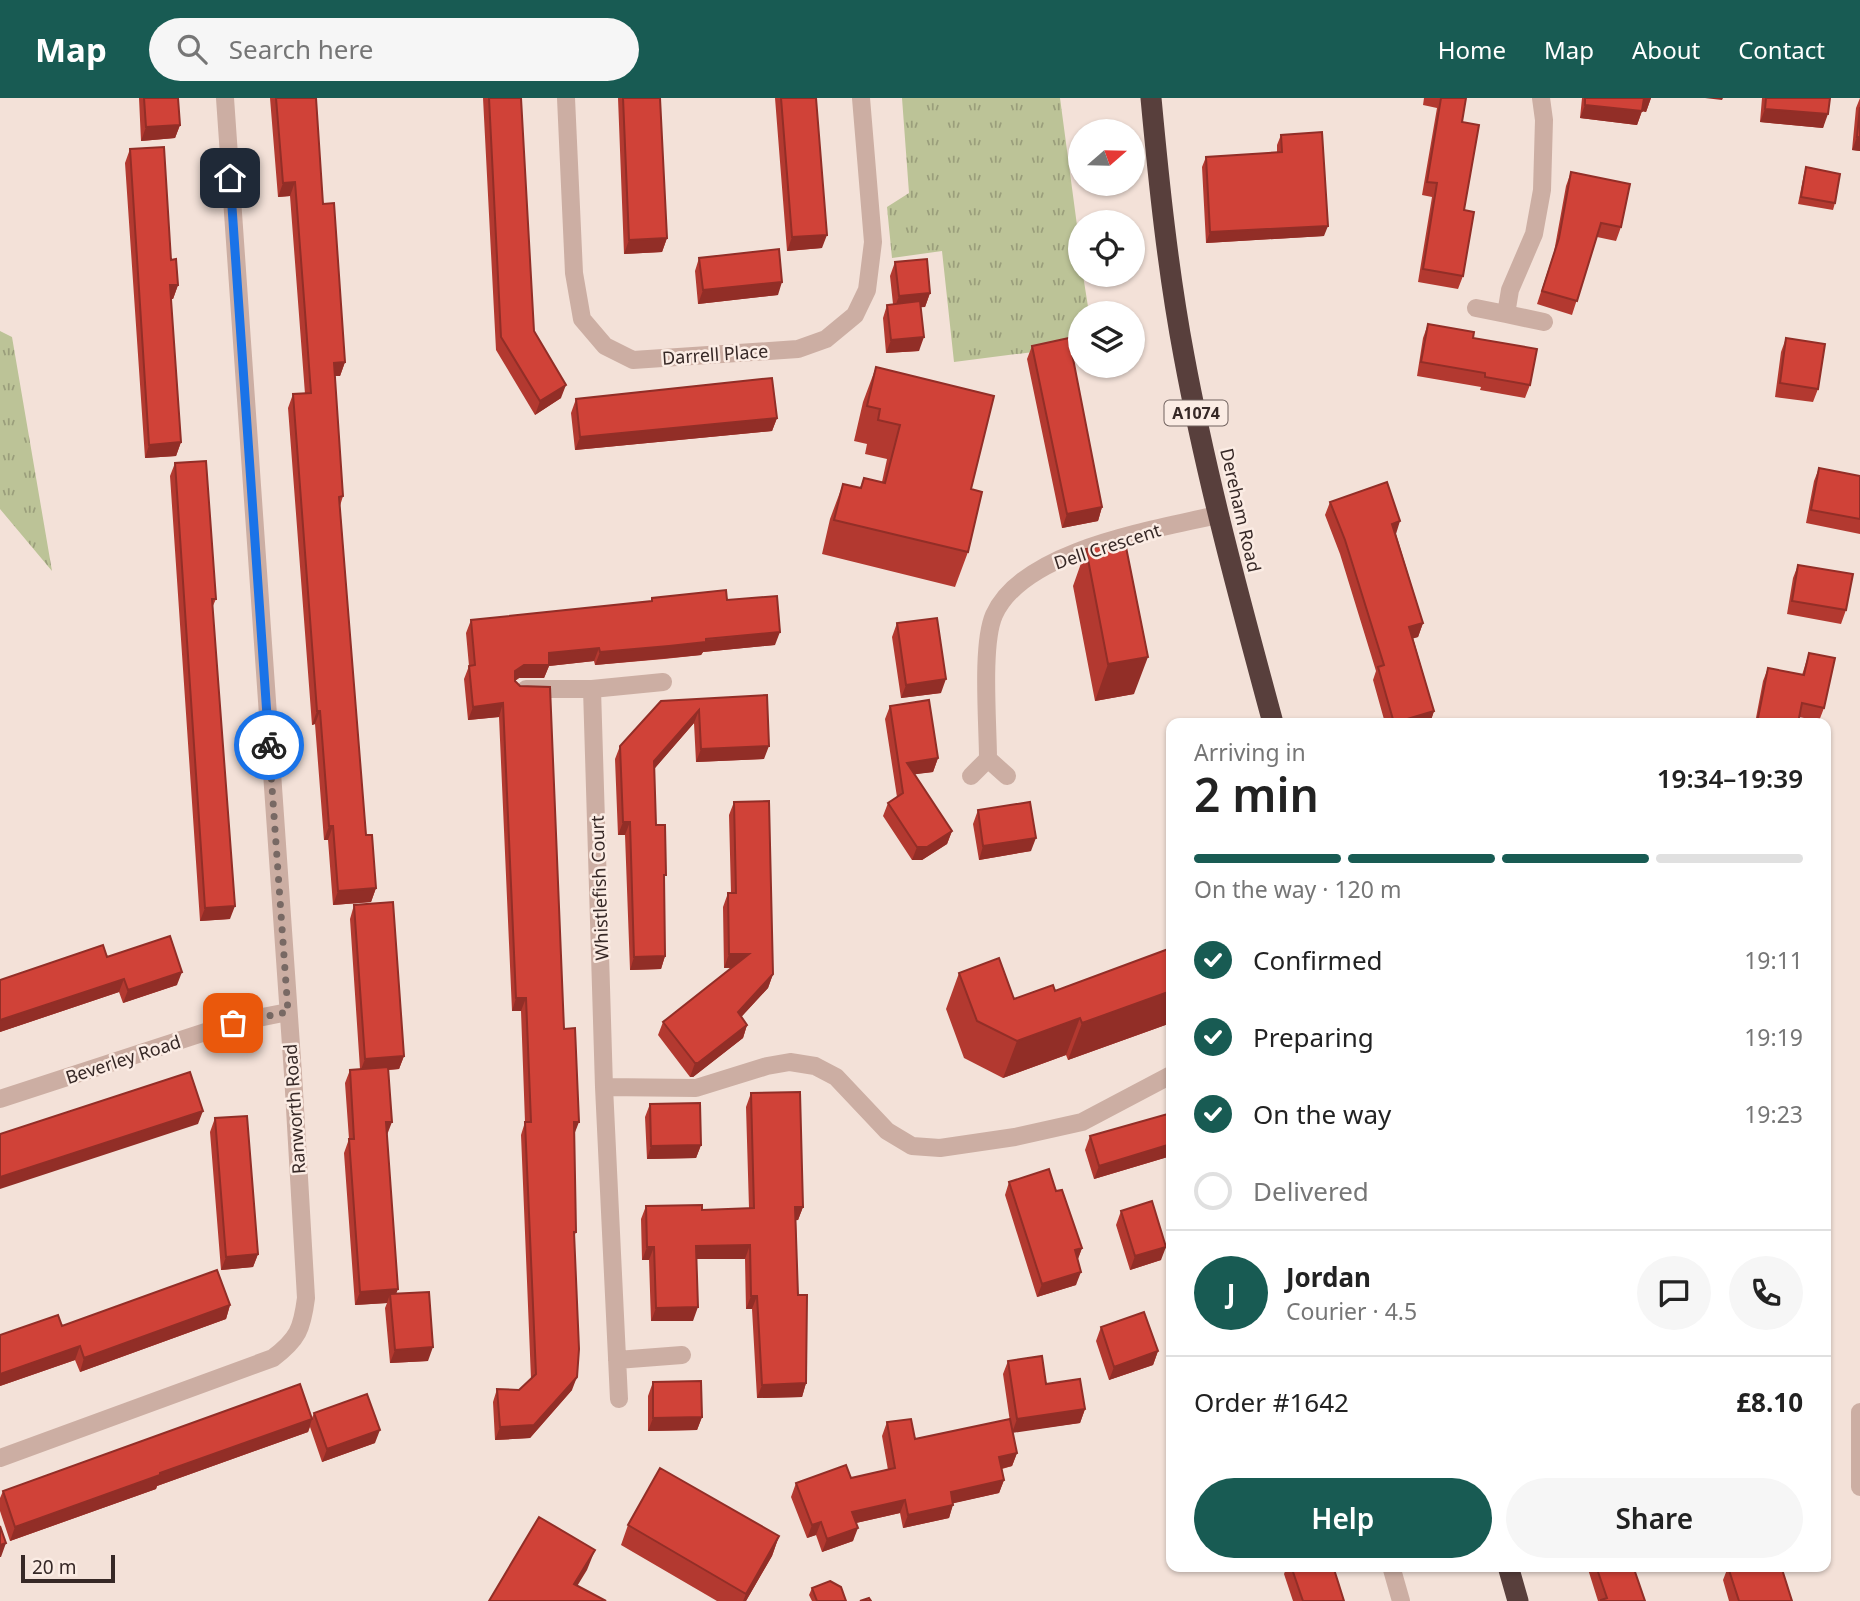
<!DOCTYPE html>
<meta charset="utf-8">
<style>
:root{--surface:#fff;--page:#f6f6f6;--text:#222;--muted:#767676;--line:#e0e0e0;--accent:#185b53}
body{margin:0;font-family:"Noto Sans",sans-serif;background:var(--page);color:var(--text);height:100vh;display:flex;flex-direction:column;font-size:26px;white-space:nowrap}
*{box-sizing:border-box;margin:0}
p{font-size:23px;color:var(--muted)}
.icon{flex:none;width:38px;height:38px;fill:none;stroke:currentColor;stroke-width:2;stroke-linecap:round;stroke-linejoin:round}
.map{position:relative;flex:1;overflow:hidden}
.panel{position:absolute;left:1166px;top:620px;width:665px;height:854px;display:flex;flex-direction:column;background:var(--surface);border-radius:14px;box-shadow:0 2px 5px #0004}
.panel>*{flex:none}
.needle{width:46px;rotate:70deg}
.controls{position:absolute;left:1068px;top:21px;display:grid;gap:14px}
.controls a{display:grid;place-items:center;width:77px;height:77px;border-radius:50%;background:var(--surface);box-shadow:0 2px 5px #0004;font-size:35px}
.scale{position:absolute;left:21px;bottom:18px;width:94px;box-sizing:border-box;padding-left:7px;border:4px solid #362826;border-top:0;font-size:19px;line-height:24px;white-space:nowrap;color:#362826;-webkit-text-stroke:5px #fbece4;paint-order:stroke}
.pin{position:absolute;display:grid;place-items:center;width:60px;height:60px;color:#fff;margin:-30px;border-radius:14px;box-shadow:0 4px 10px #0006}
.courier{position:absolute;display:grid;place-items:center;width:70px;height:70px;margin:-35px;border:5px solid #1a73e8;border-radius:50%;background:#fff;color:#222;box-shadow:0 2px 9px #0007}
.overview em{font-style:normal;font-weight:600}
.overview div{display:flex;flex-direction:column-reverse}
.overview{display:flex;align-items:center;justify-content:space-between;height:119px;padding:0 28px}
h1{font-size:46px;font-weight:600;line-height:52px}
.bar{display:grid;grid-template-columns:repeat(4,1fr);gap:10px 7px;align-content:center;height:84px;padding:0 28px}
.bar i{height:9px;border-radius:5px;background:var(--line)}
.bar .active{background:var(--accent)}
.bar p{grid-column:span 4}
.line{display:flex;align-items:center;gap:18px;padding:0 28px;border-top:2px solid var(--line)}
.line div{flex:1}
.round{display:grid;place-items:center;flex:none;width:74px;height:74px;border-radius:37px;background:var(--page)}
ol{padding:0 28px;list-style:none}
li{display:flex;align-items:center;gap:21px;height:77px}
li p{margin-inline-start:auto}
li .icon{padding:7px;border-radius:50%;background:var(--accent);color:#fff;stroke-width:4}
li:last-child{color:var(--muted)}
li i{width:38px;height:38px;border:4px solid var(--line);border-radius:50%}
.button{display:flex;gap:14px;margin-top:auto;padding:14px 28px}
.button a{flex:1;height:80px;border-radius:42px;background:var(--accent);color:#fff;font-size:28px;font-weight:600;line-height:80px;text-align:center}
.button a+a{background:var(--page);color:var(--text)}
header{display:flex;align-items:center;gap:42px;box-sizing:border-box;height:98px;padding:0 35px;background:var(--accent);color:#fff}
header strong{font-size:33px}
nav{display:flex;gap:38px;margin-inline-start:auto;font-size:24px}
.search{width:490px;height:63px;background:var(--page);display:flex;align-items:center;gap:18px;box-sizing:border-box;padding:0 24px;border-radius:38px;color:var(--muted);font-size:26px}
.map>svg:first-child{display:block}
.grass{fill:url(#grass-tufts)}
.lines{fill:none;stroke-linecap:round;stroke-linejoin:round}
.street{stroke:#ccaea3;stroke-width:18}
.highway{stroke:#583f3c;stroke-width:21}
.wall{fill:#b33930}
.shaded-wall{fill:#922e27}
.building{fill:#d04238;stroke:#922e27;stroke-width:2}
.done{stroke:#786964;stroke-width:7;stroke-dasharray:0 12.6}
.route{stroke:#1a73e8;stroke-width:9}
.labels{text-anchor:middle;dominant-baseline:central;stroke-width:5;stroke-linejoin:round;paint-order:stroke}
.shield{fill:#fbece4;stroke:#71635f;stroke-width:2}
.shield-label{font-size:16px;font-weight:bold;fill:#362826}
.street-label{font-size:18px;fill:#362826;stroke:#fbece4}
</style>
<header>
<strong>Map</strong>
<div class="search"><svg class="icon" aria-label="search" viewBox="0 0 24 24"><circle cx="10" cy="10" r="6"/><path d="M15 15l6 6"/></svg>Search here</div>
<nav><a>Home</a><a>Map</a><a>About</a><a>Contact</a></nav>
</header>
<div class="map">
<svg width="1860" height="1503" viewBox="0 0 1860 1503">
<defs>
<pattern id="grass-tufts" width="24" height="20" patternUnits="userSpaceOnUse" patternTransform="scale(1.75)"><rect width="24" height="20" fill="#bcc397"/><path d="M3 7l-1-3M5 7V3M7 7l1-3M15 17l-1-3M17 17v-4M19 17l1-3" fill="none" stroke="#9a9e7b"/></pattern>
</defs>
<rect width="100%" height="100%" fill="#f3e1d8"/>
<path class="grass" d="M902,0H1060L1080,150V177H1083L1089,215H1080V248L954,264L942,153L892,160L887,109L909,95Z
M0,233L12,239L52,473L0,411Z"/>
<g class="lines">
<path class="street" d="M566,0L574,175L582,221L605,248L633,262L798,251L826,241L855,217L867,192L873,144L861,0
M1541,0L1544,22L1542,92L1534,136L1510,192L1506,216L1544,224
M1476,210L1506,216
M663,584L592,591L604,989L696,990L767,968L790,964L815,968L836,979L887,1033L912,1048L940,1050L1015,1039L1082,1024L1171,977
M526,591H592
M971,678L988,661
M1007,678L988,661C988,626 981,547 994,517C1023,452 1153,432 1217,417
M604,989L619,1301
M0,1001L233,925L288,914
M617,1262L682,1257
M1860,1314V1389
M0,1360L273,1260C298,1241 302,1231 306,1200L293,976L225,0
M1391,1468L1401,1503"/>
<path class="highway" d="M1151,0C1159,86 1168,173 1184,258C1207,382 1240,503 1273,625
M1508,1468L1518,1503"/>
</g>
<path class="wall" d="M139,0H178L180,27L175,40L141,43Z
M270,0H316L323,106L345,264L340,278H335L343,398L340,408L366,737L376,790L371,804L333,807L328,742H324L315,626L312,627L288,310L293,296H305L290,98L278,99Z
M483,0H521L534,233L561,300L535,317L496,252Z
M618,0H660L667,140L662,154L624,156Z
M775,0H816L822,150L787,153Z
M1424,0H1466L1462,24L1464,112L1463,178L1458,191L1418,184L1432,99L1422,97L1437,10L1423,7Z
M1582,0H1651L1646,14L1642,13L1637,27L1580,20Z
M1762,0H1830L1823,30L1760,24Z
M1860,0V53L1852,52L1856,10Z
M1281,37L1324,138L1206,145L1202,69L1206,59L1277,55V47Z
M130,51L171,162L178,187L173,201H171L181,344L176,358L145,360L125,65Z
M1806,69L1835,105L1833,112L1798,106L1804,76Z
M1571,74L1621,129L1616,143L1597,139L1572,217L1537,206L1554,154L1566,88Z
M699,160L778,197L698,206L695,173Z
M895,164L930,195L925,209H921L919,253L886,255L883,220L887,207L893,206L890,178Z
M1428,226L1473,240L1530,287L1525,300L1480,292L1481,289L1417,278L1423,240Z
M1786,240L1818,291L1813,304L1775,299L1781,254Z
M1032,248L1102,409L1098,423L1062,430L1027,261Z
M876,269L971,391L968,454L955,489L822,456L830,421L843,386L860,390L864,380L882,384L887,361L865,356L867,346L854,343L863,304Z
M576,301L777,320L772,333L575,352L571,315Z
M175,365L216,501L212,510L230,821L200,823L170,378Z
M1819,370L1860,378V436L1806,425L1814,383Z
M1330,404L1396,436L1423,525L1418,539L1413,540L1434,613L1430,625H1385L1373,582L1376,573L1340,456L1325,417Z
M1086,451L1134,596L1095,603L1073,488Z
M1798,467L1846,512L1841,526L1787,516L1793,480Z
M652,500L727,502L775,547L703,554L701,557L664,561L595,567L594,563L549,568L544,580H519L515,583L564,931L574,1037L576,1134L574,1139L572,1292L530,1340L495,1342L493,1304L497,1291L519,1292L531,1281L521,1037L525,1024L521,913H512L499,619L468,622L464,581L469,568L466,535L471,522L651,503Z
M897,525L941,595L901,600L892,539Z
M1809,555L1824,610L1819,623L1799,619L1798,625H1755L1763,583L1768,570L1802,577Z
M767,597L764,661L696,664L694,625L654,671L656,727L664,783L665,858L661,871L630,872L625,737H618L615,661L620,648L661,603Z
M890,608L938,660L933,674L914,676L952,733L947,746L922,762H912L883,718L888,705L897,699L885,621Z
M734,704L773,876L768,890L741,919L747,927L743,940L693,979H690L658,937L663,924L732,870H724L723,809L728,795H731L729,717Z
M978,712L1031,753L979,762L973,726Z
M354,807L404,958L399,971L388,972L387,1037L396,1196L428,1263L390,1265L385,1210L387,1205L355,1207L344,1055L349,1041L345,985L350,972L360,971L350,821Z
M1171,850V925L1068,962L1066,957L1003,980L964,960L946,911L959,875L1014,901L1055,893Z
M107,859L177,887L123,905L119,894L0,934V882Z
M751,995L803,1109L798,1122H796L798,1197L806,1285L802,1299L757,1300L752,1211H746L745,1161H696L693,1223H651L649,1162H642L641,1121L646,1108L702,1112L749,1110L746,1009Z
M650,1006L701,1047L696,1060L647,1061L645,1019Z
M1171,1015V1058L1094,1081L1085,1052L1090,1038Z
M215,1020L258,1156L253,1169L221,1172L210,1034Z
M1009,1084L1056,1093L1082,1150L1078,1161L1076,1187L1037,1199L1005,1097Z
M1121,1113L1161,1162L1130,1172L1116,1127Z
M230,1207L226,1221L80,1274L75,1262L0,1288V1237L62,1228Z
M1101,1229L1158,1253L1153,1267L1109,1282L1096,1243Z
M1008,1263L1085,1311L1080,1325L1012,1334L1017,1355L1012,1368L1002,1371L1004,1382L999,1395L953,1405L949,1420L903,1430L900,1415L856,1425L853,1443L822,1454L816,1437L807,1440L791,1399L796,1385L851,1380L888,1372L882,1338L887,1324L915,1341L1010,1324L1003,1276Z
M653,1284L702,1319L697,1332L648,1333V1298Z
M314,1315L375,1345L322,1364L310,1329L308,1334L157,1388L156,1391L10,1443L0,1413V1400L3,1393L312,1320Z
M628,1427L779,1438L772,1458L746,1503H717L621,1447Z
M1287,1468H1333L1344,1503H1293L1284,1476Z
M1587,1468H1633L1645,1503H1598Z
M1728,1469L1792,1503H1729L1723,1482Z
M812,1490L846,1503H812L809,1497Z"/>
<path class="shaded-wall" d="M1644,0H1651L1646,14L1642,13L1637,27L1580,20L1585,7Z
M1705,0H1723L1722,2Z
M1765,11L1828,16L1823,30L1760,24Z
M180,27L175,40L141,43L146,29Z
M1857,39H1860V53L1852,52Z
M295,84L290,98L278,99L283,85Z
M1328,128L1324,138L1206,145L1210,134Z
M827,137L822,150L787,153L792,139Z
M667,140L662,154L624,156L629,142Z
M782,184L778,197L698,206L703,192Z
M170,187H178L173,201H165Z
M930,195L925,209L894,211L899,198Z
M924,239L919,253L886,255L891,242Z
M345,264L340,278H329L334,265Z
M566,287L561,300L535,317L540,303Z
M777,320L772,333L575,352L580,339Z
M181,344L176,358L145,360L149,347Z
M1102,409L1098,423L1062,430L1067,416Z
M1400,423L1396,436L1387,439L1392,426Z
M1423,525L1418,539L1405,543L1409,529Z
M780,534L775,547L703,554L701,557L595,567L600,554Z
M599,550L594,563L549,568L544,580H519L510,586L515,573L524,567L549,555Z
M1148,559L1134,596L1095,603L1108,566Z
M946,581L941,595L901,600L906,587Z
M503,605L499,619L468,622L473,609Z
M699,612L694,625L649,677L654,663Z
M317,613H320L315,626L312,627Z
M1434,613L1430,625H1394Z
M769,648L764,661L696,664L701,651Z
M938,660L933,674L902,678L907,665Z
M623,724H630L625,737H618Z
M329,728H333L328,742H324Z
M952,733L947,746L922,762H912L917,749Z
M1036,740L1031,753L979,762L983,748Z
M376,790L371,804L333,807L338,793Z
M235,808L230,821L200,823L205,810Z
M729,856H749L745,869L724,870Z
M665,858L661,871L630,872L634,859Z
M182,874L177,887L123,905L128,892Z
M773,876L768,890L733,928L738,914Z
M124,881L119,894L0,934V922Z
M1171,893V925L1068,962L1082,925Z
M516,900H526L521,913H512Z
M1080,920L1066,957L1003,980L1017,943Z
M747,927L743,940L693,979H690L695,965Z
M404,958L399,971L360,974L365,961Z
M203,1013L198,1026L0,1091V1079Z
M386,1024H392L387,1037Z
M574,1024H579L574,1037Z
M1171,1046V1058L1094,1081L1099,1068Z
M701,1047L696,1060L647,1061L651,1048Z
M795,1109H803L798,1122L791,1123Z
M750,1147L745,1161H691L696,1148Z
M647,1149H654L649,1162H642Z
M1166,1149L1161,1162L1130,1172L1135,1158Z
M1082,1150L1077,1163L1075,1152Z
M258,1156L253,1169L221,1172L226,1159Z
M1081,1174L1076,1187L1037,1199L1042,1186Z
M398,1191L393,1204L390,1196L387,1205L355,1207L360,1194Z
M751,1198H757L752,1211H746Z
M230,1207L226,1221L80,1274L84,1260Z
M698,1209L693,1223H651L656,1210Z
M80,1248L75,1262L0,1288V1276Z
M433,1249L428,1263L390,1265L395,1252Z
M1158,1253L1153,1267L1109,1282L1114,1269Z
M577,1279L572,1292L530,1340L495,1342L500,1329Z
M806,1285L802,1299L757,1300L762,1287Z
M1085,1311L1080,1325L1012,1335L1017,1321Z
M702,1319L697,1332L648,1333L653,1320Z
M312,1321L308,1334L157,1388L156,1391L10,1443L15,1429L160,1375Z
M380,1332L375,1345L322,1364L327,1351Z
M1017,1355L1012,1368L995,1372L999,1359Z
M1004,1382L999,1395L946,1407L951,1394Z
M905,1402L900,1415L847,1427L852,1414Z
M953,1407L949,1420L903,1430L908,1417Z
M821,1424L816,1437L807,1440L812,1427Z
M858,1430L853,1443L822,1454L827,1441Z
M779,1438L772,1458L746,1503H743L746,1496Z
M6,1445L1,1459H0V1447Z
M595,1452L587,1472L568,1503L574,1486Z"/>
<path class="building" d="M144,0H178L180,27L146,29Z
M276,0H316L323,106L334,105L345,264L334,265L343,398L339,399L366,737H372L376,790L338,793L333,728H329L320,613H317L293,296L311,295L305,214L295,84L283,85Z
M489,0H521L534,233L566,287L540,303L501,239Z
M623,0H660L667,140L629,142Z
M781,0H816L827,137L792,139Z
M1441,0H1466L1462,24L1479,27L1464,112L1474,114L1463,178L1423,171L1437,85L1427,84Z
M1585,0H1644L1642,13L1585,7Z
M1766,0H1830L1828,16L1765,11Z
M1860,9V39H1857Z
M1322,34L1328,128L1210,134L1206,59L1282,54L1281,37Z
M164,49L171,162L176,161L178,187H170L181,344L149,347L130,51Z
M1806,69L1840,76L1835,105L1801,99Z
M1571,74L1630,86L1621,129L1601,125L1577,203L1542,193L1559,140Z
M779,151L782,184L703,192L699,160Z
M927,161L930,195L899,198L895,164Z
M920,203L924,239L891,242L887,207Z
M1428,226L1474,234L1473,240L1537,251L1530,287L1485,279V275L1421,264Z
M1069,240L1102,409L1067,416L1032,248Z
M1786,240L1825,246L1818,291L1780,285Z
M876,269L994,298L971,391L982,394L968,454L834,422L843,386L861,390L864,380L885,385L900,327L878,322L880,311L867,308Z
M772,280L777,320L580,339L576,301Z
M206,363L216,501H212L235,808L205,810L175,365Z
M1819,370L1860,378V421L1811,412Z
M1387,384L1400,423L1392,426L1423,525L1409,529L1434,613L1394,625L1378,569L1384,567L1345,442L1330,404Z
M1125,444L1148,559L1108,566L1086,451Z
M1798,467L1853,476L1846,512L1792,503Z
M726,492L727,502L777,498L780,534L706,541V544L669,548L600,554L599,550L549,555V567H524L515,573V583L520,588L550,589L564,931L575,930L579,1024H574L576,1134H574L579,1251L577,1279L534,1327L500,1329L497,1291L519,1292L536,1276L525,1024H531L526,900H516L503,605L473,609L469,568L475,567L471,522L652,503V500Z
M937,520L946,581L906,587L897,525Z
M1809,555L1835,560L1824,610L1802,605L1798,625H1757L1768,570L1804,577Z
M767,597L769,648L701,651L699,612L654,663L656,727H665L666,777H664L665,858L634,859L630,724H623L620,648L661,603Z
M929,602L938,660L907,665L952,733L927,749H917L888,705L903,695L890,608Z
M769,703L773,876L738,914L747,927L698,965H695L663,924L749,856H729L728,795H736L734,704Z
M1030,704L1036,740L983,748L978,712Z
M393,804L404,958L365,961L354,807Z
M170,838L182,874L128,892L124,881L0,922V882L103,847L107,859Z
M1171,850V893L1082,925L1080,920L1017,943L977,923L959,875L999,860L1014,901L1053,887L1055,893Z
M388,969L392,1024H386L398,1191L360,1194L349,1041H354L350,972Z
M190,974L203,1013L0,1079V1036Z
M800,994L803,1109H795L798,1197H807L806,1285L762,1287L757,1198H751L750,1147L696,1148L698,1209L656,1210L654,1149H647L646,1108L702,1107V1112L754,1110L751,995Z
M700,1005L701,1047L651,1048L650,1006Z
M1171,1015V1046L1099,1068L1090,1038Z
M247,1018L258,1156L226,1159L215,1020Z
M1049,1071L1056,1093L1062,1092L1082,1150L1075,1152L1081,1174L1042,1186L1009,1084Z
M1152,1103L1166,1149L1135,1158L1121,1113Z
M217,1172L230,1207L84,1260L80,1248L0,1276V1237L58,1217L62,1228Z
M429,1194L433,1249L395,1252L390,1196Z
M1144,1214L1158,1253L1114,1269L1101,1229Z
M1042,1258L1046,1286L1080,1281L1085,1311L1017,1321L1008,1263Z
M701,1283L702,1319L653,1320V1284Z
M300,1286L312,1321L160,1375V1377L15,1429L3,1393Z
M367,1296L380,1332L327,1351L314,1315Z
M911,1321L915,1341L1010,1321L1017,1355L999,1359L1004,1382L951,1394L953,1407L908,1417L905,1402L852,1414L858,1430L827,1441L821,1424L812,1427L796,1385L846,1367L851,1380L895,1370L887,1324Z
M660,1370L779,1438L746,1496L628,1427Z
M539,1419L595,1452L574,1486L606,1503H489Z
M0,1428L6,1445L0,1447Z
M1291,1468H1333L1344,1503H1303Z
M1596,1468H1633L1645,1503H1601V1502L1607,1500Z
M1781,1468L1792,1503H1739L1728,1469Z
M830,1483L841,1489L846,1503H817L812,1490Z
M869,1500L871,1503H860Z"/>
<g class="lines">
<path class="done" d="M233,925L288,914L269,647"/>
<path class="route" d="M230,80L269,647"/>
</g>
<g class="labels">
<rect class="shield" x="1164.5" y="302.5" width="63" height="25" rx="5"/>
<g class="shield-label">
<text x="1196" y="315">A1074</text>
</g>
<g class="street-label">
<text transform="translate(715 256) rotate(-4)">Darrell Place</text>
<text transform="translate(1241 412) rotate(77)">Dereham Road</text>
<text transform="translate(1107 448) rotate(-18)">Dell Crescent</text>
<text transform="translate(599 790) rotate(-92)">Whistlefish Court</text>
<text transform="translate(123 961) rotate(-18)">Beverley Road</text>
<text transform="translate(294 1011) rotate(-94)">Ranworth Road</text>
</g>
</g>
</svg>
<div class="controls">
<a><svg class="needle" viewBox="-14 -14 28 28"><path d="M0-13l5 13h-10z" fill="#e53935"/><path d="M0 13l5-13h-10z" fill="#767676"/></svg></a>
<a><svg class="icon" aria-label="locate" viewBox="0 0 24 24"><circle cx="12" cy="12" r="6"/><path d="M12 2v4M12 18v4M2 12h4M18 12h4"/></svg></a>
<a><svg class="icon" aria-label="layers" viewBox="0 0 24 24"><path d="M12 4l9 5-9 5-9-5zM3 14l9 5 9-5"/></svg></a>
</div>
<div class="scale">20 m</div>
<div class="pin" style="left:233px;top:925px;background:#ea580c"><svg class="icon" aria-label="bag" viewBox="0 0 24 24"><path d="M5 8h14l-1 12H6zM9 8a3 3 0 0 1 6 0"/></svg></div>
<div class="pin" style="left:230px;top:80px;background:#1f2937"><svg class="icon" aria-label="home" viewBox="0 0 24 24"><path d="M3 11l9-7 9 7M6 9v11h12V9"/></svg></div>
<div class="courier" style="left:269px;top:647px"><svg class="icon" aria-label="bike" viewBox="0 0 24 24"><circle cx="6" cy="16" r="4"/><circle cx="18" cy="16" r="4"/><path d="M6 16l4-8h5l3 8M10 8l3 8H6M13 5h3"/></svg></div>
<section class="panel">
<div class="overview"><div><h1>2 min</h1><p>Arriving in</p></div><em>19:34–19:39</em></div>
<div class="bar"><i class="active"></i><i class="active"></i><i class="active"></i><i></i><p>On the way · 120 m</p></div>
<ol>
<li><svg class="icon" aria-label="check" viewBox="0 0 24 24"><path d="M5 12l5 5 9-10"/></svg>Confirmed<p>19:11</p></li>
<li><svg class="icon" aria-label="check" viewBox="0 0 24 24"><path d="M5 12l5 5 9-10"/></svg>Preparing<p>19:19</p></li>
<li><svg class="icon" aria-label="check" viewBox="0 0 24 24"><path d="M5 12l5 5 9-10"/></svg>On the way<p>19:23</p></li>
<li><i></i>Delivered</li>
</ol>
<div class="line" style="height:126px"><b class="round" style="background:var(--accent);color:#fff">J</b><div><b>Jordan</b><p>Courier · 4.5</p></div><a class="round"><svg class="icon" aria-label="chat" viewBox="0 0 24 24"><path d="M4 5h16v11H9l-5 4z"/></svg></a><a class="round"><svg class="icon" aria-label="phone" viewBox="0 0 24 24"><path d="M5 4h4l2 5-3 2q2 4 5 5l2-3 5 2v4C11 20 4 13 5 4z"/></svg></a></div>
<div class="line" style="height:91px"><div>Order #1642</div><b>£8.10</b></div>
<div class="button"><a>Help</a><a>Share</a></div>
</section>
</div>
